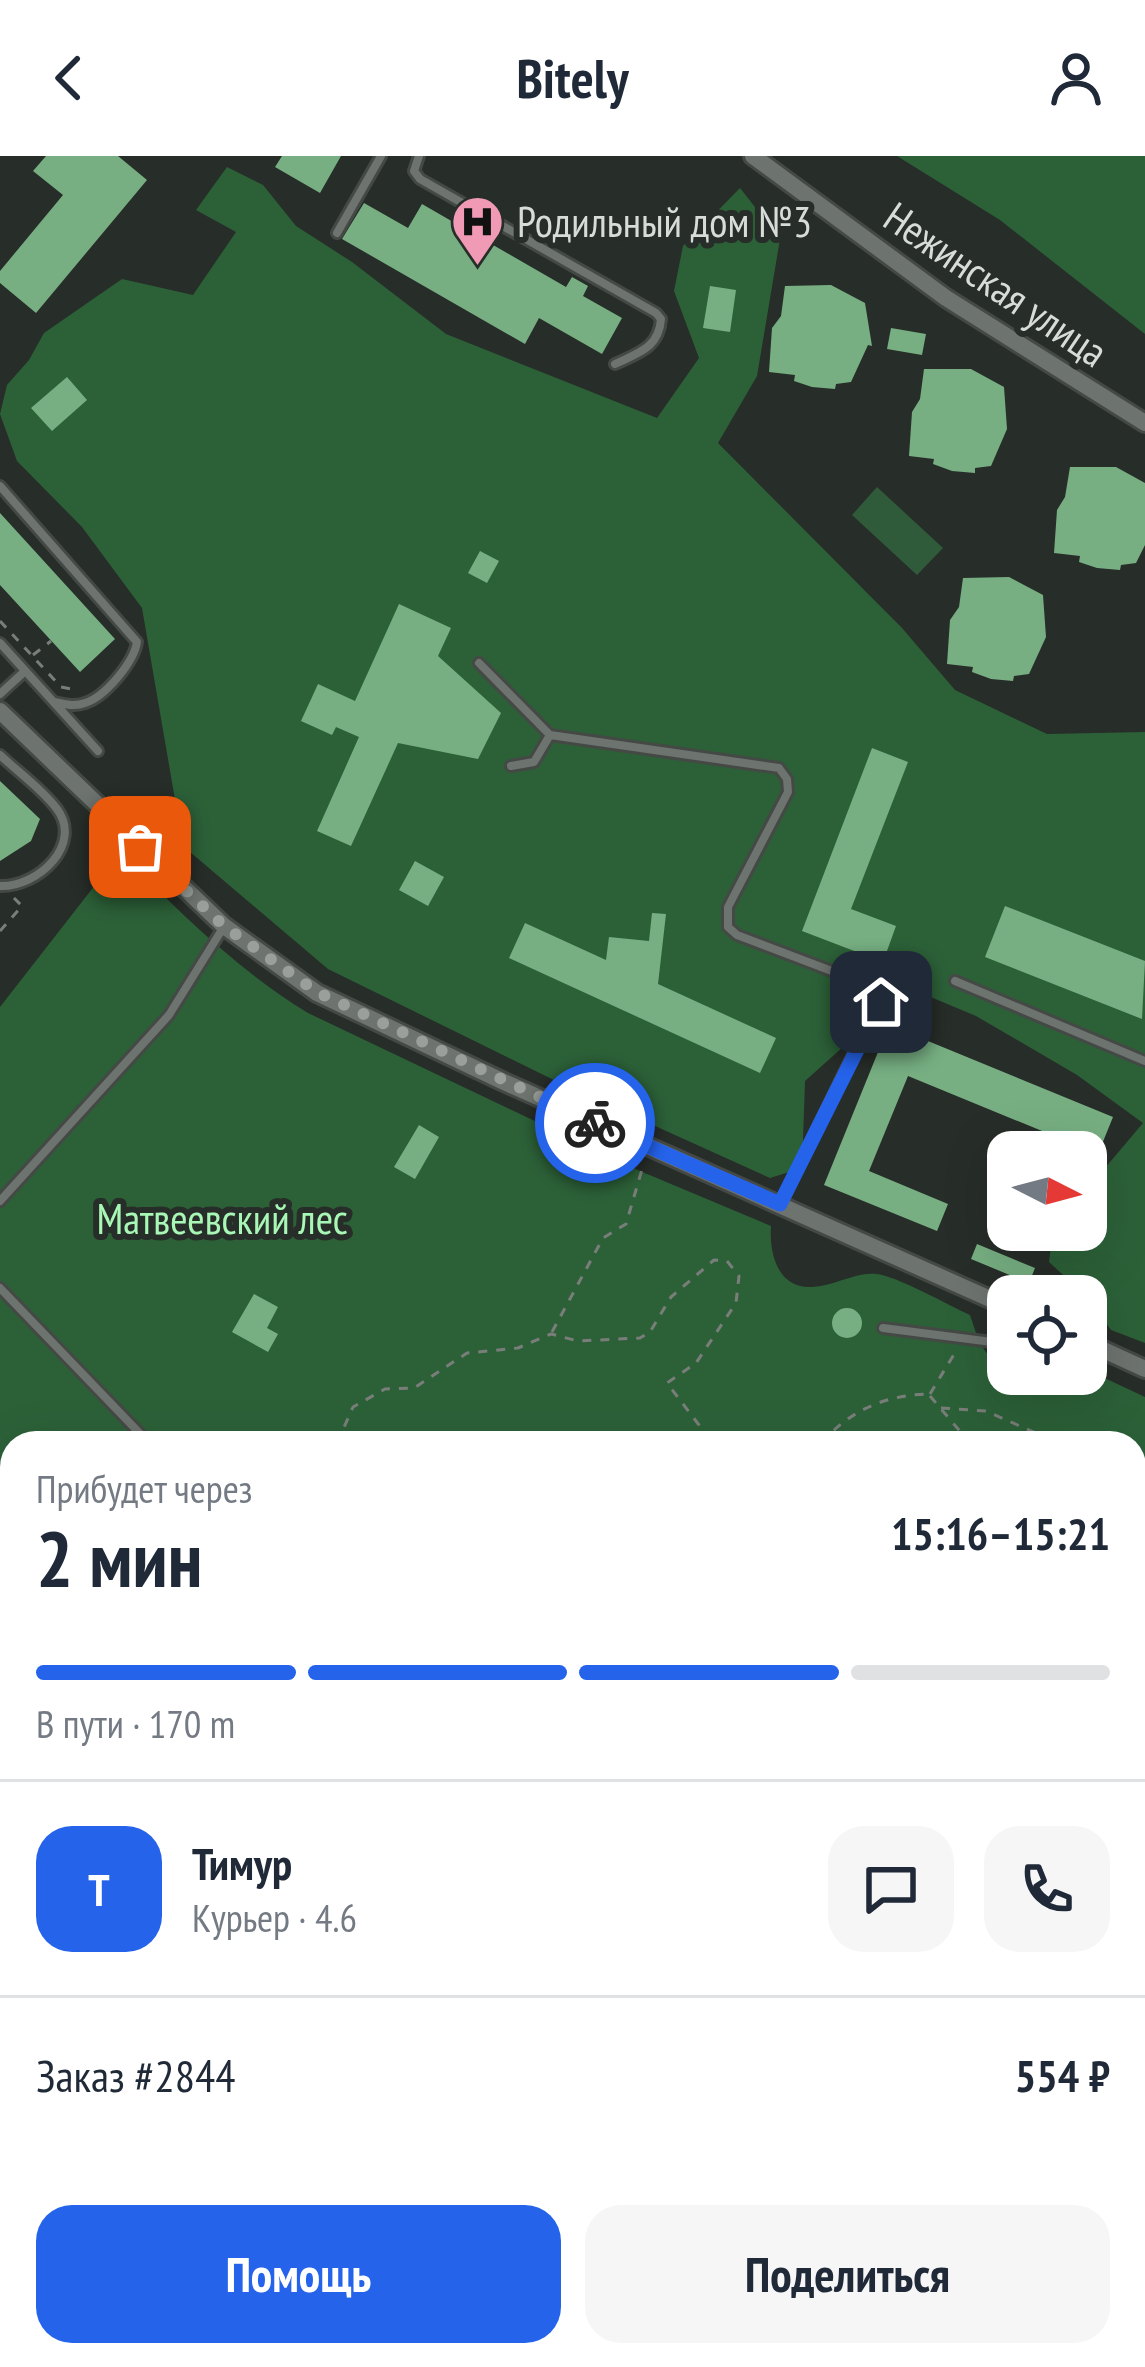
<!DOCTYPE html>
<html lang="ru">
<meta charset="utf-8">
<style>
:root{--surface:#fff;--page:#f6f6f7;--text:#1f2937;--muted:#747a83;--line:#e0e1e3;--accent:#2563eb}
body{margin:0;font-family:"PT Sans Narrow",sans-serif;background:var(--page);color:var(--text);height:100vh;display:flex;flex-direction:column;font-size:45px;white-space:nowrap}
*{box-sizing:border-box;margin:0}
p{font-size:39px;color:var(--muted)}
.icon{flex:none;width:66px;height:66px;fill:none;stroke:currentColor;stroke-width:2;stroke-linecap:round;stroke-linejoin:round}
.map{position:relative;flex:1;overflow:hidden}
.details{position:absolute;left:0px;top:1275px;width:1146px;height:936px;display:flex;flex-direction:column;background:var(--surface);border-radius:36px 36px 0 0;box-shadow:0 12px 48px #0002}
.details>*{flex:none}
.needle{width:78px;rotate:96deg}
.buttons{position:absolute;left:987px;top:975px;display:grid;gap:24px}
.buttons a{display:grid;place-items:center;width:120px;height:120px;border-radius:24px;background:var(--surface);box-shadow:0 12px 48px #0002;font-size:60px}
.pin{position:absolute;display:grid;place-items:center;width:102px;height:102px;color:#fff;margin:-51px;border-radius:24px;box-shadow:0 6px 18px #0006}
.courier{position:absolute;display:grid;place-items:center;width:120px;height:120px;margin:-60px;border:9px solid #2563eb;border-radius:50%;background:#fff;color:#222;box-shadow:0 3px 15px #0007}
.headline em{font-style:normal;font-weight:700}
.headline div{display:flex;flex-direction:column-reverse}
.headline{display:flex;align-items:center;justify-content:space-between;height:204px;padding:0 36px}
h1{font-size:78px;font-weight:700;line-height:90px}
.bar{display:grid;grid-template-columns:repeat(4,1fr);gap:18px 12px;align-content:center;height:144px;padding:0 36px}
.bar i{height:15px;border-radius:9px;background:var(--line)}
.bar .selected{background:var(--accent)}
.bar p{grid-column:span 4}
.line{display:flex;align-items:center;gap:30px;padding:0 36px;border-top:3px solid var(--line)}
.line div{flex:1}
.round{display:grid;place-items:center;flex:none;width:126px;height:126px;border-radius:36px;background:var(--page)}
.action{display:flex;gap:24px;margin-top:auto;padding:24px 36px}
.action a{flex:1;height:138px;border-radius:36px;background:var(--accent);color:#fff;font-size:48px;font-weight:700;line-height:138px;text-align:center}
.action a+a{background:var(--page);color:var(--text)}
header{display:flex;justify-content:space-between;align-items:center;height:156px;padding:0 36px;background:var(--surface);font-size:54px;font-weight:700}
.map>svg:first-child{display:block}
.green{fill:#305b3a}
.forest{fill:#2c6138}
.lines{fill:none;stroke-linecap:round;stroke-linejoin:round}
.river{stroke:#001905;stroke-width:30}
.building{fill:#77af82}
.service-casing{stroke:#444945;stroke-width:14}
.tertiary-casing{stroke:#444945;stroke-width:22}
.path{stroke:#797e7a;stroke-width:3;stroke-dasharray:9 9;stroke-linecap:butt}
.service{stroke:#6d736e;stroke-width:8}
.tertiary{stroke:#6d736e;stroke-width:16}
.done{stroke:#9a9f9b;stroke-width:12;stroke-dasharray:0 21.6}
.route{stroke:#2563eb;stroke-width:15}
.labels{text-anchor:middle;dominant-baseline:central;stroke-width:12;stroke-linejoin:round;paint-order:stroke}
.poi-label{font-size:42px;fill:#d8dcd9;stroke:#272d28;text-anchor:start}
.street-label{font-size:42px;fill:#d8dcd9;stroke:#272d28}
.park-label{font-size:42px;fill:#a8f7b6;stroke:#272d28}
</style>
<header><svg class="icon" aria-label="back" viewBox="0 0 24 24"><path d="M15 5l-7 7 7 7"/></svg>Bitely<svg class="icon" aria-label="person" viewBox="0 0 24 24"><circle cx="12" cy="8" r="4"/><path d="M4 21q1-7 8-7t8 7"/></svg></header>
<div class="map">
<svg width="1145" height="2211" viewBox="0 0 1145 2211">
<rect width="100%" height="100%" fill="#272d28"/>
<path class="green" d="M877,331L943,392L917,419L852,359Z
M1134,2015L1145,2017V2211H875L879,2199H1134Z"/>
<path class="forest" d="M897,0H1145V178L1000,64Z
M227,11L263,29L296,70L352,106L446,178L657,262L699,202L674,135L683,90L740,32L780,83L757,220L718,287L902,472L955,534L1047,578L1145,576V1187L1111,1174L1086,1140L1049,1106L1053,1074H1086V1023L1105,1012L1143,967L1077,919L976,860L921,837L868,849L853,882L805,925L802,1012L770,1022L560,927L328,813L183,690L142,452L82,371L17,305L0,258L7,229L29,204L44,177L122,123L193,139L236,76L196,54Z
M120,697C180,756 236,813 308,857L640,1015L771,1070C769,1096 777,1133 812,1131C833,1131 854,1116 876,1118C895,1119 950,1150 970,1159L979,1186L1004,1222L1033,1236L1069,1237L1096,1218L1145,1241V2017L1134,2015V1287H12V2199H879L875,2211H0V851Z"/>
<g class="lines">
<path class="river" d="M1134,1662L1145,1654
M625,2211L626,2199"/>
</g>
<path class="building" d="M46,0H118L147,24L36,157L0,127V115L63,39L33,15Z
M282,0H341L320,37L275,11Z
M364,47L408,72L422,48L566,131L572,121L588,130L583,140L622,162L602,198L539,162L525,188L342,83Z
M831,129L865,147L872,190L868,189L851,226L836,228L835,233L812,231L794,225L795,219L769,216L772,172L781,160L785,130Z
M710,130L736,134L730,176L703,172Z
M891,172L926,178L922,199L887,193Z
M924,213H971L1004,231L1007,273L991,310L975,312V317L952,315L933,308L934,303L909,300L912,256L920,243Z
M67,221L87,244L52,275L31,252Z
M1070,311H1116L1145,327V389L1136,407L1121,409L1120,414L1097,412L1079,406L1080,400L1054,397L1057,354L1065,341Z
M0,357L115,483L80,516L0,429Z
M480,395L499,405L487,427L468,417Z
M1009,421L1043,439L1046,481L1029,518L1014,520L1013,525L991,523L972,516L973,511L947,508L950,464L959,451L963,422Z
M399,448L451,472L438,500L501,557L478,603L398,587L351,690L317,675L359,581L336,571L332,579L301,565L318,528L355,545Z
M872,592L908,606L851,753L896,770L883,806L802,775Z
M0,625L40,663L31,685L0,705Z
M415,705L444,721L428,750L399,734Z
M1005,750L1145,805L1142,863L985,801Z
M652,757L666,758L658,828L776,882L760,917L509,802L525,767L606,804L609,781L649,785Z
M889,869L1113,961L1098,998L908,920L869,1015L948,1048L937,1075L824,1029Z
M419,969L439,981L415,1023L394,1011Z
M977,1088L1035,1112L1029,1127L971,1103Z
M254,1138L278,1151L267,1172L278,1178L268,1196L232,1176Z
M832 1167a15 15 0 1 1 30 0a15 15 0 1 1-30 0Z"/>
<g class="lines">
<defs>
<path id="service" d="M419,0L414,15L420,23L656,157L661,163C659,192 638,197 615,208
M337,77L381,0
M0,330L137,486C134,506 105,541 85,547C74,551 64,548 54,546
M0,487L98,595
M479,507L550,579L779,612L787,623L788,636L728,751V771L737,779L879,833L882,839L781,1047
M0,538L25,515
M0,599C18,616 42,633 57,653C83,688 39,731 0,730
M511,610L534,606L550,579
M955,825L1145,905
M0,1045L169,859L223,772
M0,1132L149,1287
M883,1172L992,1186L998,1184L1008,1161
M0,1612L12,1599"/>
<path id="tertiary" d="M753,0L946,142L1145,267
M0,555L224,770L317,837L504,926L1008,1151
M1086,1186L1145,1213"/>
</defs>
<use href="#service" class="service-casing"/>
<use href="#tertiary" class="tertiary-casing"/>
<path class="path" d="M0,465L61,531L77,534
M33,499L51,485
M0,775L22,750L14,742
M552,1176L603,1082L626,1068L643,1010
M930,1238L956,1195
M930,1240L970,1287
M941,1252L986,1255L1058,1287
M337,1287L353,1251L385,1233L414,1232L467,1197L518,1192L551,1178L578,1185L640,1182L650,1176L671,1141L714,1104L727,1105L739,1120L736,1147L696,1207L667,1227L699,1269L709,1287
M821,1287C851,1254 885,1239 929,1238
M1134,1342L1145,1350
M1134,1589L1145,1606
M1134,1632L1145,1626
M479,2211L482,2199
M512,2211L524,2199
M593,2211L594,2199"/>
<use href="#service" class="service"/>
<use href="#tertiary" class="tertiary"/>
</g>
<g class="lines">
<path class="done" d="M140,691L224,770L317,836L595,967"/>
<path class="route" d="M595,967L780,1048L881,846"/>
</g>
<defs>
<symbol id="hospital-pin" viewBox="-11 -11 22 30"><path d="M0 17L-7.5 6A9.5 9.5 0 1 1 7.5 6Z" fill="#f09ab5" stroke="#272d28"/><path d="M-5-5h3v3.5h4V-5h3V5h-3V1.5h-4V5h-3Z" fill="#111"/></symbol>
</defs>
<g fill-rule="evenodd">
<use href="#hospital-pin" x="448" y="36" width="59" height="81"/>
</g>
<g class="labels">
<g class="poi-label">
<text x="517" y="65">Родильный дом №3</text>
</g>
<g class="street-label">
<text transform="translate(996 128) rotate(34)">Нежинская улица</text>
</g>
<g class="park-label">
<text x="222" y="1062">Матвеевский лес</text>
</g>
</g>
</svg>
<div class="buttons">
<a><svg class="needle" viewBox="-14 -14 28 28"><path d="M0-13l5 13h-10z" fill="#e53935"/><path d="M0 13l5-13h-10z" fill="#747a83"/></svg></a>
<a><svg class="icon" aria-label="locate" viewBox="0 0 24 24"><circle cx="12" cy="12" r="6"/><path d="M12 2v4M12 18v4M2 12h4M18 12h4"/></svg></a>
</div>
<div class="pin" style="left:140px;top:691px;background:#ea580c"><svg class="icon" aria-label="bag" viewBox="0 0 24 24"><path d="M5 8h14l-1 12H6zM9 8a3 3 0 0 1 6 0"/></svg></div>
<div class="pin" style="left:881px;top:846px;background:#1f2937"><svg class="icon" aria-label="home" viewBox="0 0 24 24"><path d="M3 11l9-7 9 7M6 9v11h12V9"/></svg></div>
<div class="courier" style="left:595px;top:967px"><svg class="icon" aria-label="bike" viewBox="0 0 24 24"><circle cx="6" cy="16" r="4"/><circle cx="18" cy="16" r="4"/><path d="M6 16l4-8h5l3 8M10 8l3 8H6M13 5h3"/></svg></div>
<section class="details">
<div class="headline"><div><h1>2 мин</h1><p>Прибудет через</p></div><em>15:16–15:21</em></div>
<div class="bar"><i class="selected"></i><i class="selected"></i><i class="selected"></i><i></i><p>В пути · 170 m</p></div>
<div class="line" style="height:216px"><b class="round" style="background:var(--accent);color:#fff">Т</b><div><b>Тимур</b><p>Курьер · 4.6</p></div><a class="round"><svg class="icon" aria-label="chat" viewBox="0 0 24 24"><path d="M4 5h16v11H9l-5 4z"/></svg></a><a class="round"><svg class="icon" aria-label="phone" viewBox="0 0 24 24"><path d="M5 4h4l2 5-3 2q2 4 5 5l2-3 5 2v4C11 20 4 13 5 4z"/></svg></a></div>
<div class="line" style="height:156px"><div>Заказ #2844</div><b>554 ₽</b></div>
<div class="action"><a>Помощь</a><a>Поделиться</a></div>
</section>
</div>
